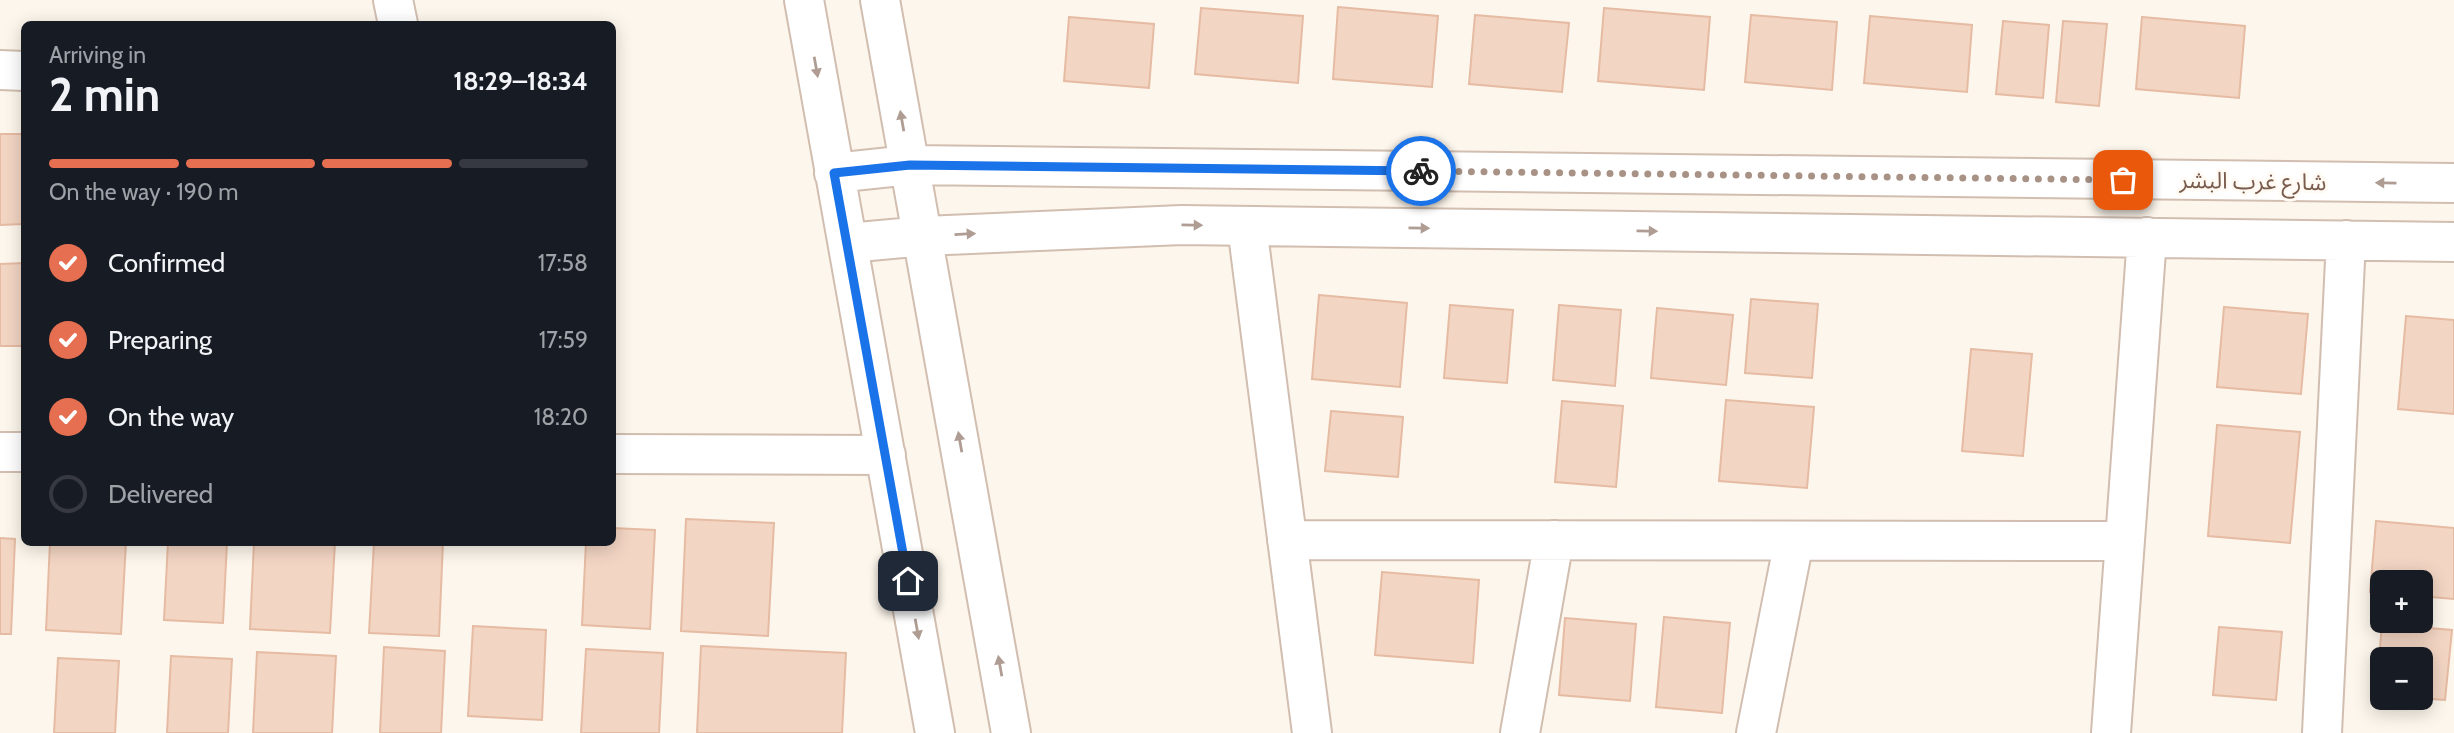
<!DOCTYPE html>
<meta charset="utf-8">
<style>
:root{--surface:#171b24;--page:#20242c;--text:#f1f3f6;--muted:#9ea1a6;--line:#363941;--accent:#e76f51}
body{margin:0;font-family:Cabin,"Noto Sans Arabic",sans-serif;background:var(--page);color:var(--text);height:100vh;display:flex;flex-direction:column;font-size:26px;white-space:nowrap}
*{box-sizing:border-box;margin:0}
p{font-size:23px;color:var(--muted)}
.icon{flex:none;width:38px;height:38px;fill:none;stroke:currentColor;stroke-width:2;stroke-linecap:round;stroke-linejoin:round}
.map{position:relative;flex:1;overflow:hidden}
.side{position:absolute;left:21px;top:21px;width:595px;height:525px;display:flex;flex-direction:column;background:var(--surface);border-radius:10px;box-shadow:0 4px 18px #0003}
.side>*{flex:none}
.tools{position:absolute;left:2370px;top:570px;display:grid;gap:14px}
.tools a{display:grid;place-items:center;width:63px;height:63px;border-radius:10px;background:var(--surface);box-shadow:0 4px 18px #0003;font-size:35px}
.pin{position:absolute;display:grid;place-items:center;width:60px;height:60px;color:#fff;margin:-30px;border-radius:14px;box-shadow:0 4px 10px #0006}
.courier{position:absolute;display:grid;place-items:center;width:70px;height:70px;margin:-35px;border:5px solid #1a73e8;border-radius:50%;background:#fff;color:#222;box-shadow:0 2px 9px #0007}
.head em{font-style:normal;font-weight:700}
.head div{display:flex;flex-direction:column-reverse}
.head{display:flex;align-items:center;justify-content:space-between;height:119px;padding:0 28px}
h1{font-size:46px;font-weight:700;line-height:52px}
.bar{display:grid;grid-template-columns:repeat(4,1fr);gap:10px 7px;align-content:center;height:84px;padding:0 28px}
.bar i{height:9px;border-radius:5px;background:var(--line)}
.bar .on{background:var(--accent)}
.bar p{grid-column:span 4}
ol{padding:0 28px;list-style:none}
li{display:flex;align-items:center;gap:21px;height:77px}
li p{margin-inline-start:auto}
li .icon{padding:7px;border-radius:50%;background:var(--accent);color:#fff;stroke-width:4}
li:last-child{color:var(--muted)}
li i{width:38px;height:38px;border:4px solid var(--line);border-radius:50%}
.map>svg:first-child{display:block}
.building{fill:#f3d5c3;stroke:#e6bba3;stroke-width:2}
.lines{fill:none;stroke-linecap:round;stroke-linejoin:round}
.minor-casing{stroke:#d1beb0;stroke-width:42}
.minor{stroke:#fff;stroke-width:38}
.oneway{fill:#af9d94}
.done{stroke:#a89285;stroke-width:7;stroke-dasharray:0 12.6}
.route{stroke:#1a73e8;stroke-width:9}
.labels{text-anchor:middle;dominant-baseline:central;stroke-width:6;stroke-linejoin:round;paint-order:stroke}
.street-label{font-size:23px;fill:#7a5c4d;stroke:#fffaf3}
</style>
<div class="map">
<svg width="2454" height="733" viewBox="0 0 2454 733">
<rect width="100%" height="100%" fill="#fdf6ec"/>
<path class="building" d="M1338,7L1438,16L1432,87L1333,79Z
M1201,8L1303,16L1298,83L1195,74Z
M1604,8L1710,17L1704,90L1598,81Z
M1475,15L1569,23L1562,92L1469,84Z
M1751,15L1837,22L1832,90L1745,82Z
M1870,16L1972,25L1967,92L1864,83Z
M1069,17L1154,24L1149,88L1064,81Z
M2142,17L2245,26L2239,98L2136,89Z
M2003,21L2049,25L2043,98L1996,94Z
M2063,21L2107,24L2099,106L2056,102Z
M0,134H24V224L0,225Z
M24,263V346H0V264Z
M1319,295L1407,303L1400,387L1312,379Z
M1751,299L1818,304L1812,378L1745,373Z
M1450,305L1513,310L1507,383L1444,378Z
M1559,305L1621,310L1615,386L1553,380Z
M2224,307L2308,314L2301,394L2217,387Z
M1657,308L1733,315L1726,385L1651,378Z
M2406,316L2454,320V414L2398,409Z
M1971,349L2032,354L2023,456L1962,451Z
M1726,400L1814,407L1807,488L1719,481Z
M1562,401L1623,406L1616,487L1555,482Z
M1331,411L1403,417L1398,477L1325,471Z
M2217,425L2300,432L2290,543L2208,536Z
M686,519L774,523L768,636L681,631Z
M2376,521L2454,528V599L2420,596V583H2382V593L2370,592Z
M612,528L655,530L650,629L582,625L586,542H612Z
M0,538L15,539L11,634H0Z
M50,542H126L121,634L46,630Z
M168,542H227L223,623L164,620Z
M254,542H335L330,633L250,629Z
M374,542H443L439,636L369,633Z
M1382,572L1479,580L1473,663L1375,655Z
M1664,617L1730,623L1722,713L1656,707Z
M1565,618L1636,624L1630,701L1559,695Z
M2382,624L2452,630L2445,700L2418,698L2420,660H2382V695H2376Z
M473,626L546,630L542,720L468,716Z
M2219,627L2282,632L2276,700L2213,695Z
M701,646L846,653L842,733H697Z
M384,647L445,651L441,733H380Z
M586,649L663,653L659,733H581Z
M257,652L336,656L332,733H253Z
M171,656L232,659L228,733H167Z
M58,658L119,661L115,733H54Z"/>
<g class="lines">
<defs>
<path id="minor" d="M393,0L398,24
M804,0L935,733
M880,0L1011,733
M0,70L24,71
M834,173L910,165L2454,183
M1247,226L1312,733
M848,243L924,236L1182,225L2454,242
M0,452H24
M612,454L886,455
M1287,540L2125,541
M1520,733L1554,540
M1756,733L1794,541
M2111,733L2147,237
M2322,733L2346,240"/>
</defs>
<use href="#minor" class="minor-casing"/>
<use href="#minor" class="minor"/>
</g>
<defs><path id="oneway-solid" d="M-6-.8H1V-3.2L6.5 0L1 3.2V.8H-6Z" transform="scale(1.75)"/></defs>
<g class="oneway">
<use href="#oneway-solid" transform="translate(816 67) rotate(80)"/>
<use href="#oneway-solid" transform="translate(902 121) rotate(-100)"/>
<use href="#oneway-solid" transform="translate(2386 183) rotate(-179)"/>
<use href="#oneway-solid" transform="translate(1192 225) rotate(1)"/>
<use href="#oneway-solid" transform="translate(1419 228) rotate(1)"/>
<use href="#oneway-solid" transform="translate(1647 231) rotate(1)"/>
<use href="#oneway-solid" transform="translate(965 234) rotate(-3)"/>
<use href="#oneway-solid" transform="translate(960 442) rotate(-100)"/>
<use href="#oneway-solid" transform="translate(917 629) rotate(80)"/>
<use href="#oneway-solid" transform="translate(1000 666) rotate(-100)"/>
</g>
<g class="lines">
<path class="done" d="M1421,171L2123,180"/>
<path class="route" d="M908,581L834,173L910,165L1421,171"/>
</g>
<g class="labels">
<g class="street-label">
<text transform="translate(2253 181) rotate(1)">شارع غرب البشر</text>
</g>
</g>
</svg>
<div class="tools">
<a>+</a>
<a>−</a>
</div>
<div class="pin" style="left:2123px;top:180px;background:#ea580c"><svg class="icon" aria-label="bag" viewBox="0 0 24 24"><path d="M5 8h14l-1 12H6zM9 8a3 3 0 0 1 6 0"/></svg></div>
<div class="pin" style="left:908px;top:581px;background:#1f2937"><svg class="icon" aria-label="home" viewBox="0 0 24 24"><path d="M3 11l9-7 9 7M6 9v11h12V9"/></svg></div>
<div class="courier" style="left:1421px;top:171px"><svg class="icon" aria-label="bike" viewBox="0 0 24 24"><circle cx="6" cy="16" r="4"/><circle cx="18" cy="16" r="4"/><path d="M6 16l4-8h5l3 8M10 8l3 8H6M13 5h3"/></svg></div>
<section class="side">
<div class="head"><div><h1>2 min</h1><p>Arriving in</p></div><em>18:29–18:34</em></div>
<div class="bar"><i class="on"></i><i class="on"></i><i class="on"></i><i></i><p>On the way · 190 m</p></div>
<ol>
<li><svg class="icon" aria-label="check" viewBox="0 0 24 24"><path d="M5 12l5 5 9-10"/></svg>Confirmed<p>17:58</p></li>
<li><svg class="icon" aria-label="check" viewBox="0 0 24 24"><path d="M5 12l5 5 9-10"/></svg>Preparing<p>17:59</p></li>
<li><svg class="icon" aria-label="check" viewBox="0 0 24 24"><path d="M5 12l5 5 9-10"/></svg>On the way<p>18:20</p></li>
<li><i></i>Delivered</li>
</ol>
</section>
</div>
